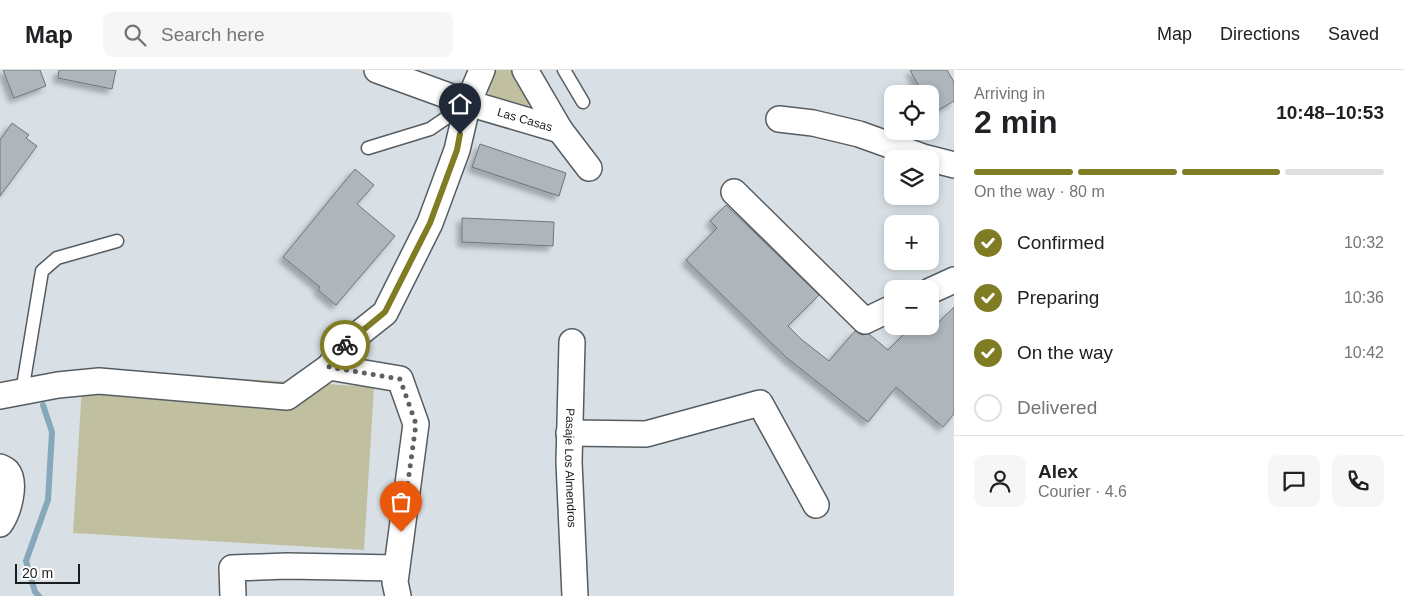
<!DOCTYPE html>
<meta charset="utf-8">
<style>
:root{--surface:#fff;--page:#f6f6f6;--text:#202124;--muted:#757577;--line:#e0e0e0;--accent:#807c23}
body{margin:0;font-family:Helvetica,sans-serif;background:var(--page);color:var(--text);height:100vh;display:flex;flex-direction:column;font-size:19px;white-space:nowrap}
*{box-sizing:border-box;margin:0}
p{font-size:16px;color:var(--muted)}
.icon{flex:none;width:28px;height:28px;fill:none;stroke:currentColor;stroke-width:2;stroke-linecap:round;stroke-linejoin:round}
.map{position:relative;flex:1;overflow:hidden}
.panel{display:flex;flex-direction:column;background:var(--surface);width:450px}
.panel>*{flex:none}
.buttons{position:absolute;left:884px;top:15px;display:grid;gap:10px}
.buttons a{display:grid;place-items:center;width:55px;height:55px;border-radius:10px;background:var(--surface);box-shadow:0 2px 8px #0003;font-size:25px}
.scale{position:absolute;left:15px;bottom:12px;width:65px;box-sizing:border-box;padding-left:5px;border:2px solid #1a1d1f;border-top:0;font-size:14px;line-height:18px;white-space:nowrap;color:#1a1d1f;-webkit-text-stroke:4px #fff;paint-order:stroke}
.pin{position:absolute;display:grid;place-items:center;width:42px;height:42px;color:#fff;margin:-51px -21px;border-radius:50% 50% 50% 0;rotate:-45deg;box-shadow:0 0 5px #0007}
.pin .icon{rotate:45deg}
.courier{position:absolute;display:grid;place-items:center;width:50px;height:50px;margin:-25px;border:4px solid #807c23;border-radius:50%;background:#fff;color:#222;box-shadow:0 1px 6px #0007}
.headline em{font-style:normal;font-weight:700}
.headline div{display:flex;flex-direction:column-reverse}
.headline{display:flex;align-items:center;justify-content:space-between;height:85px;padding:0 20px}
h1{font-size:32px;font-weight:700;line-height:38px}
.bar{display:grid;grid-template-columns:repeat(4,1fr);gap:8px 5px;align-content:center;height:60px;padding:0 20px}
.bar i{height:6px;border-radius:4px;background:var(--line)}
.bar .active{background:var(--accent)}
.bar p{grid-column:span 4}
.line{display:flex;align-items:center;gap:12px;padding:0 20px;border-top:1px solid var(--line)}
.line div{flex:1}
.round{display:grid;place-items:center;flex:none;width:52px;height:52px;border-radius:10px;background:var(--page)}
ol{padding:0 20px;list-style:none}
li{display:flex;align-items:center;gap:15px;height:55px}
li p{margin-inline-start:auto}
li .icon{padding:5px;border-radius:50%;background:var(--accent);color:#fff;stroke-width:4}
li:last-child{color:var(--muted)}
li i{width:28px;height:28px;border:2px solid var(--line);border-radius:50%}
header{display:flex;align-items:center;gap:30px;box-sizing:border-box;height:70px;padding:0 25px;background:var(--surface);border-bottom:1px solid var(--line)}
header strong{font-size:24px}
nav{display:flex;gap:28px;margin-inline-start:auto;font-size:18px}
.search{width:350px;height:45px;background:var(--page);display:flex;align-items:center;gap:12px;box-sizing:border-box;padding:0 18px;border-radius:10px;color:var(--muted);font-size:19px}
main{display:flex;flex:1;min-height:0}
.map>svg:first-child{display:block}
.green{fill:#c0c0a0}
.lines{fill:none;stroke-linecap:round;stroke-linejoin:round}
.stream{stroke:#87a8ba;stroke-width:6}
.building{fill:#aeb6bb;stroke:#6e767a;filter:url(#shadow)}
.lane-casing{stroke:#565d62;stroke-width:15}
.street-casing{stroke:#565d62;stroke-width:28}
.lane{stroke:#fff;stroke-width:12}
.street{stroke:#fff;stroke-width:25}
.done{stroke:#5c6164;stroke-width:5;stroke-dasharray:0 9}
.route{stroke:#807c23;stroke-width:6}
.labels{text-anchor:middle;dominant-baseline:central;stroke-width:4;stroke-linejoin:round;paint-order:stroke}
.street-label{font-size:12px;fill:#1a1d1f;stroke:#fff}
</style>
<header>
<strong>Map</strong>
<div class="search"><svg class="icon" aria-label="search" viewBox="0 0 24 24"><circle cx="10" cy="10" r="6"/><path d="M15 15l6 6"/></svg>Search here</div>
<nav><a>Map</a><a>Directions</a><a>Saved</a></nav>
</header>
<main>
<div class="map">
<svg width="954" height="526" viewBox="0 0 954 526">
<defs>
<filter id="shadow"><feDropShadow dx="-4.5" dy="4.5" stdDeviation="2.5" flood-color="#0004"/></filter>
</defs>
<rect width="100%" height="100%" fill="#d8e0e5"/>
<path class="green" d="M493,0H512L513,5L530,31L527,39L491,29L487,19Z
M83,299L374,317L364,480L73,463Z"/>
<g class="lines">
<path class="stream" d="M39,526L35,522L26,491L48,430L52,362L43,335"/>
</g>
<path class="building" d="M3,0H40L46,16L14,28Z
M59,0H116L112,19L58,8Z
M910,0H947L954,12V31L930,45V24H923Z
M12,53L29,65L26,68L37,76L0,126V70Z
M480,74L566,103L559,126L472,97Z
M355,99L374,115L357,134L395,166L336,235L318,220L320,217L283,187Z
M726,135L819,225L788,256L801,269L829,291L855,261L862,265L869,264L888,280L912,256H935L954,237V344L943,357L896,317L868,352L787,288L686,190L717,158L710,151Z
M462,148L554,152L553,176L462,172Z"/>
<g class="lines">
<defs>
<path id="lane" d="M564,0L583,32
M368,78L430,59L465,35
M22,322L42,201L57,188L117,171"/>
<g id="street">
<path id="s1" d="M377,0L468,33L560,60"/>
<path d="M525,0L560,60L589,98"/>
<path d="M779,49L813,53L859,64L923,87L954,95"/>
<path d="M734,122L865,251L892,238"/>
<path d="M930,221L954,210"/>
<path id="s2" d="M572,272L569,392L575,526"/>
<path d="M329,297L400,309L416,354L395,512L398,526"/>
<path d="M0,326L58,315L99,311L287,327L329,297L347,273L385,243L430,153L457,80L468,33L482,0"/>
<path d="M569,363L646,364L760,333L816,435"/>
<path d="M0,397C2,398 5,399 7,401C17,413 8,443 0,454"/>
<path d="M233,526L232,498L287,496L396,498"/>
</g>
</defs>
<use href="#lane" class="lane-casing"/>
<use href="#street" class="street-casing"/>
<use href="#lane" class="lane"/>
<use href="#street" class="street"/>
</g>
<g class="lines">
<path class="done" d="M345,275L329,297L400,309L416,354L401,462"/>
<path class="route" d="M345,275L385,242L430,153L457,80L460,64"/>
</g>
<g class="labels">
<g class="street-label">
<text stroke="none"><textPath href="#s1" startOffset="156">Las Casas</textPath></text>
<text stroke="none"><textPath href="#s2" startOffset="126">Pasaje Los Almendros</textPath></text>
</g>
</g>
</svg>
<div class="buttons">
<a><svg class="icon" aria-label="locate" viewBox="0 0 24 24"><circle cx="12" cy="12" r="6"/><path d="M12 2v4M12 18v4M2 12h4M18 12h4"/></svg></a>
<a><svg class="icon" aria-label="layers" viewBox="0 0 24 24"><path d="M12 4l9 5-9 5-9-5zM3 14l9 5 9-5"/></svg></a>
<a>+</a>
<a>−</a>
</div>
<div class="scale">20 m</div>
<div class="pin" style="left:401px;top:462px;background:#ea580c"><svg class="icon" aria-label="bag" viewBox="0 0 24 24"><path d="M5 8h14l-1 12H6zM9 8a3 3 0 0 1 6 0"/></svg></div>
<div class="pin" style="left:460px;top:64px;background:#1f2937"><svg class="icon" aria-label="home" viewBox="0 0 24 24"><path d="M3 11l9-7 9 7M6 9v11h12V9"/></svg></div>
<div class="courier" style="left:345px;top:275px"><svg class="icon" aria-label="bike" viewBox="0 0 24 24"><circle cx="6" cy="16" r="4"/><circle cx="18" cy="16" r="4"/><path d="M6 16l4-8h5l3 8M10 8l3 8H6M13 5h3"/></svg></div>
</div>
<section class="panel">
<div class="headline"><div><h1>2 min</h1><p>Arriving in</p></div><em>10:48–10:53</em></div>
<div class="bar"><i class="active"></i><i class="active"></i><i class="active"></i><i></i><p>On the way · 80 m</p></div>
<ol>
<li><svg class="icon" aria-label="check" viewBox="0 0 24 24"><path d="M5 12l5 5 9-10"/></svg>Confirmed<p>10:32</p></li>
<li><svg class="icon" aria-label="check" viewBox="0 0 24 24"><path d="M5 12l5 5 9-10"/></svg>Preparing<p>10:36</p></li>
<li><svg class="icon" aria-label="check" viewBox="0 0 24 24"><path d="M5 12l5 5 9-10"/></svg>On the way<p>10:42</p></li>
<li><i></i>Delivered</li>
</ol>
<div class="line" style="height:90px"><a class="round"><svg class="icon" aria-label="person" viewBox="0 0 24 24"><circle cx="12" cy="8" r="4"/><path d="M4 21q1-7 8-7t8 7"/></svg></a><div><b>Alex</b><p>Courier · 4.6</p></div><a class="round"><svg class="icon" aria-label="chat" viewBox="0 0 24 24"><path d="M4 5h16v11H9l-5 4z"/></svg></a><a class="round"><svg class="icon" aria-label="phone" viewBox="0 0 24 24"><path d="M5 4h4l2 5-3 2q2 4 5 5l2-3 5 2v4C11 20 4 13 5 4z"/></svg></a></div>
</section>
</main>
